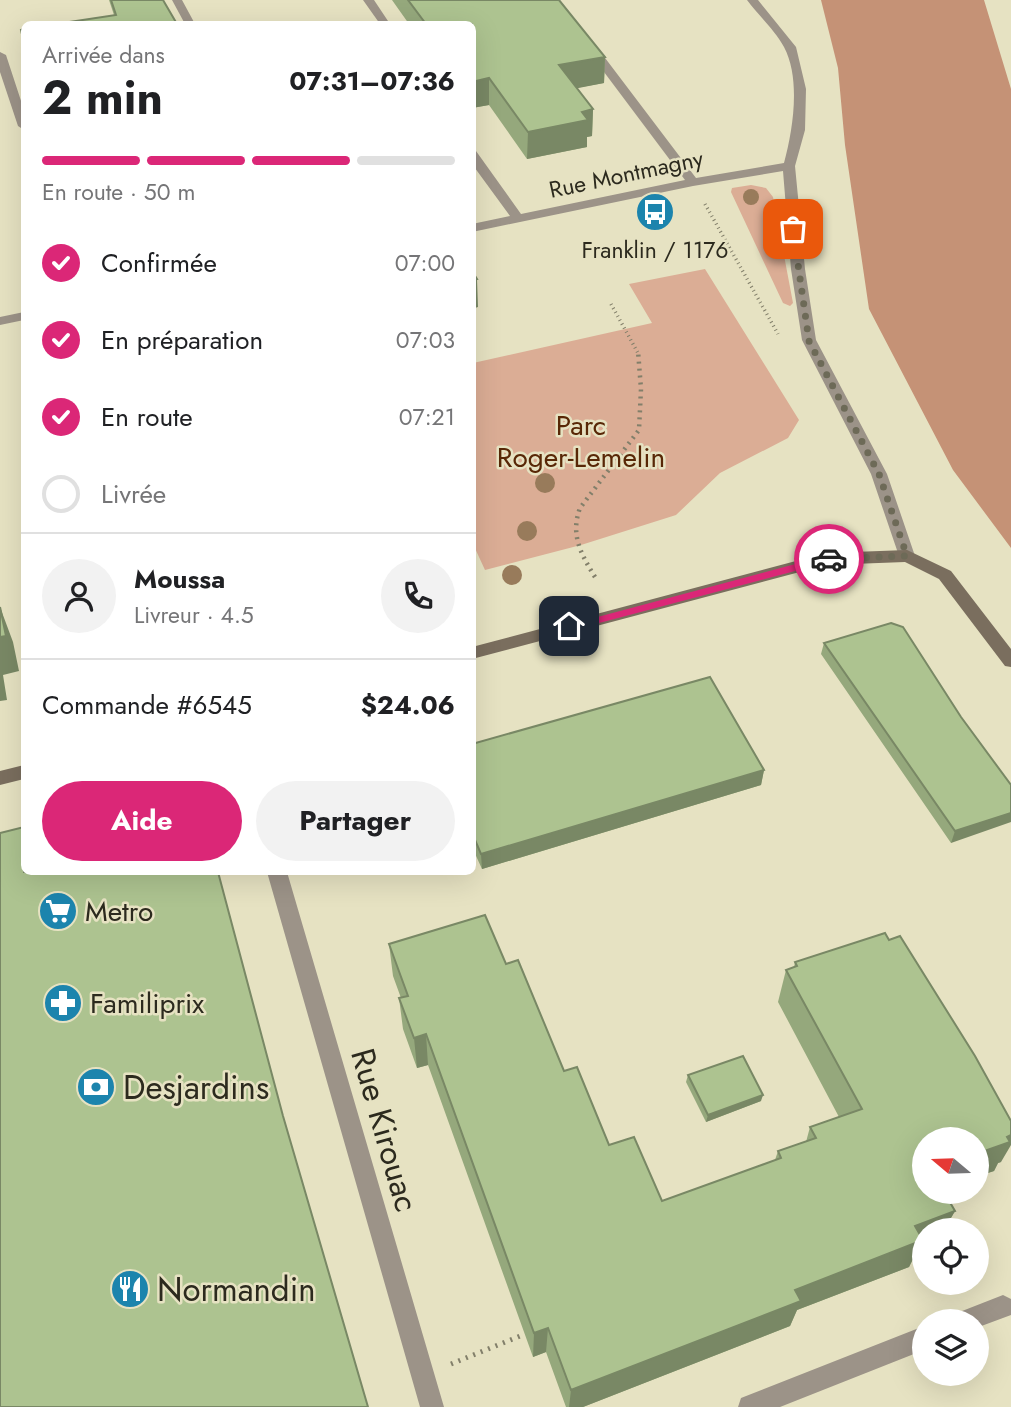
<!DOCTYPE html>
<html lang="fr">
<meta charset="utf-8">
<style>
:root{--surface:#fff;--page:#f2f2f2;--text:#202124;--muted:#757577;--line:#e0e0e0;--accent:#db2777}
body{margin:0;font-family:Jost,sans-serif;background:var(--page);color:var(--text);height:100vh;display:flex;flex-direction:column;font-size:26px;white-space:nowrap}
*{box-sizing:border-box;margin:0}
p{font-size:23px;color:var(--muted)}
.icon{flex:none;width:38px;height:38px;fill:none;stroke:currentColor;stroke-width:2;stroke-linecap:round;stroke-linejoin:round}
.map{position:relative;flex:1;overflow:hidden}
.details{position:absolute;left:21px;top:21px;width:455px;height:854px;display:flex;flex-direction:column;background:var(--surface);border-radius:10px;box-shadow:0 7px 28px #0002}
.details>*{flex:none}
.needle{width:46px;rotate:289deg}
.buttons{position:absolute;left:912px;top:1127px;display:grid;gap:14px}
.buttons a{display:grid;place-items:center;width:77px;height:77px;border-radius:50%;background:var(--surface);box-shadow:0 7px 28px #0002;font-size:35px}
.pin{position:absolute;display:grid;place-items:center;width:60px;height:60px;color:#fff;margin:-30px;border-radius:14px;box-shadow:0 4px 10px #0006}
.courier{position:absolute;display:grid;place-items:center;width:70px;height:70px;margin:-35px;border:5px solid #db2777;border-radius:50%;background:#fff;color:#222;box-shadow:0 2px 9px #0007}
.overview em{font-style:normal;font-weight:700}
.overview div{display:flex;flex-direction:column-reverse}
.overview{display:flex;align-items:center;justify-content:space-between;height:119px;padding:0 21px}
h1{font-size:46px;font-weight:700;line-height:52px}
.bar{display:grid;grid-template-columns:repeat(4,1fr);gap:10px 7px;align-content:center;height:84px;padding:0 21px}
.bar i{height:9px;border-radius:5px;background:var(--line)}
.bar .on{background:var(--accent)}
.bar p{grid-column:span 4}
.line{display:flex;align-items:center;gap:18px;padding:0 21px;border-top:2px solid var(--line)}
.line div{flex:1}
.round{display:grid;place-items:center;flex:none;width:74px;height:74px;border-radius:37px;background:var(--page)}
ol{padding:0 21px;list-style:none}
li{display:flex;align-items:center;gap:21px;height:77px}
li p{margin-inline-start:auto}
li .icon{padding:7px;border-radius:50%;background:var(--accent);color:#fff;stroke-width:4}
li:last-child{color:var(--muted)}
li i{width:38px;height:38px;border:4px solid var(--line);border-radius:50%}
.cta{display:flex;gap:14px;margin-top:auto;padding:14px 21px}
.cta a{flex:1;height:80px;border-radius:42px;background:var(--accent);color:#fff;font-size:28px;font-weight:700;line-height:80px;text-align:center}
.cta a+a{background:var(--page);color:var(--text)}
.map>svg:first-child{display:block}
.green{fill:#dbad95}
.forest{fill:#c59276}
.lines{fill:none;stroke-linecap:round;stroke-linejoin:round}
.path-far2{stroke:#827f6a;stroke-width:3.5;stroke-dasharray:1 3.5;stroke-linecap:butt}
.path-far1{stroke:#827f6a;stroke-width:4.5;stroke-dasharray:2 5;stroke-linecap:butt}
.path{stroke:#827f6a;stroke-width:5;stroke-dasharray:2 6;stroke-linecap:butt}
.minor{fill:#9c9388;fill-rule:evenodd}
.secondary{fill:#7a6e5e;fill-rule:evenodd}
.tree{fill:#987b5b}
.wall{fill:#95a87c}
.shaded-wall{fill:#798865}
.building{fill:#adc390;stroke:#798865;stroke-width:2}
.route{fill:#db2777}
.done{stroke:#6d6a57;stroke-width:7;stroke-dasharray:0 12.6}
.labels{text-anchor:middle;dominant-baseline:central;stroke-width:5;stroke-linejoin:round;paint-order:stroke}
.far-street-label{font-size:23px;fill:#2c2a1e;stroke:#e6e2c2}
.far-poi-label{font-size:23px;fill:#2c2a1e;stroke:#e6e2c2}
.park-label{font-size:28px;fill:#582706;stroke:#e6e2c2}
.poi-label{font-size:28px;fill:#2c2a1e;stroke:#e6e2c2;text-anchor:start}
.near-poi-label{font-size:33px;fill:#2c2a1e;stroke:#e6e2c2;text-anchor:start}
.near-street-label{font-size:33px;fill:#2c2a1e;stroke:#e6e2c2}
</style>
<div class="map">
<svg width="1011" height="1407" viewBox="0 0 1011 1407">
<rect width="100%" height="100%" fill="#e6e2c2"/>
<path class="green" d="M751,185L766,188L773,197L793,303L790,306L783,303L731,192L732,188Z
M705,269L799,420L788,438L720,473L676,515L581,545L485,570L473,544V363L652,323L629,284Z"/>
<path class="forest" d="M821,0H984L1011,89V548L953,470L869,309L845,145L838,68Z"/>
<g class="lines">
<path class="path-far2" d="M705,204L778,334
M611,304L638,353"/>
<path class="path-far1" d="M595,577C581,554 570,535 580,508L639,430L641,389L638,351"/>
<path class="path" d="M451,1364L525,1334"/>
<path class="minor" d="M172,0H182L195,24H185Z
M363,0H374L390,24H380Z
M747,0H758L796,47L806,89L805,130L795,166L805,269L816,340L887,474L915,556L907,562L899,556L871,474L802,340L791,269L783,171L693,186L472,232V224L510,216L472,164V150L476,151L521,214L685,180L586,48L592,45L596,46L696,178L784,163C793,130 801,79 784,47C775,30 758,15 747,0Z
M0,52L6,55L24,110V130L18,126L0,72Z
M24,312V320L0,325V317Z
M267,872H287L444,1407H420Z
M1003,1295L1011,1299V1315L976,1328V1321H953L957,1313Z
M924,1326V1350L780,1407H738L741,1398Z"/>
<path class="secondary" d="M907,550L951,571L1011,649V667L1005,666L939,579L905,562L826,565L472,659V647L826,553Z
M24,765V779L0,785V771Z"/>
</g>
<g class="tree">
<circle cx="751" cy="197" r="8"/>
<circle cx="545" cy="483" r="10"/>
<circle cx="527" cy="531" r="10"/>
<circle cx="512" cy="575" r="10"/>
</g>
<path class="wall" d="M109,0H163L114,15Z
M392,0H559L605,57L604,83L576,88L593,109L592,136L587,137V147L527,159L489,105L472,108V24H409Z
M824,643L961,717L1011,785L951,843L821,654Z
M472,744L764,770L761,785L482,869L472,847Z
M389,944L506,964L564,1071L609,1145L662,1201L775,1160L778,1151L806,1142L810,1127L839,1117L778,1002L786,970L794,968L795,962L1001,1162L998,1163L994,1171L924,1192L955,1211L944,1230H924L920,1245L909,1267L797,1310L790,1326L583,1407H566L546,1352L533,1357L428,1065L417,1068L403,1029L399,998H401L393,976Z
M688,1075L761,1101L706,1122L686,1082Z"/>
<path class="shaded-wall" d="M605,57L604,83L558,92L559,65Z
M489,78V105L472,108V82Z
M593,109L592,136L587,137V147L527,159L528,132L582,112Z
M477,279L478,307L472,309V280Z
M0,607L13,642L19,671L3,675L7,700L0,701Z
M764,770L761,785L482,869L481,854Z
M1011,813V822L951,843L955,831Z
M426,1034L428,1065L417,1068L414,1038Z
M763,1095L761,1101L706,1122L708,1115Z
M1011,1135V1145L1001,1162L998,1163L994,1171L976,1177V1154Z
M955,1211L944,1230H924V1244L920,1245L909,1267L797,1310L790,1326L583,1407H569L571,1390L795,1290L915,1226Z
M548,1328L546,1352L533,1357L534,1333Z"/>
<path class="building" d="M111,0H163L177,24H56L116,15Z
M408,0H559L605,57L559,65L593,109L582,112L588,120L528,132L489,78L472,82V24H426Z
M24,29V43L21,30Z
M472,271L477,279L472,280Z
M0,607L6,636L0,637Z
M891,623L903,627L961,717L1011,785V813L955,831L824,643Z
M710,677L764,770L481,854L472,833V744Z
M24,827V872H218L283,1116L368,1407H0V833Z
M485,915L506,964L518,960L564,1071L577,1067L609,1145L634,1137L662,1201L781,1158L778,1151L816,1138L810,1127L862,1109L786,970L797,966L795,962L885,933L889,940L900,936L975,1056L1011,1121V1135L1007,1137L1010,1142L976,1154V1139H924V1192H944L955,1211L915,1226L923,1240L795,1290L801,1301L571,1390L548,1328L534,1333L426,1034L414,1038L399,998L408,996L389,944Z
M743,1056L763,1095L708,1115L688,1075Z"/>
<path class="route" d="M829,555L835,559L833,561L569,631L564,626Z"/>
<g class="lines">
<path class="done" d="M793,229L809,341L879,474L907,556L829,559"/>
</g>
<defs>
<symbol id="bus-disc" viewBox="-11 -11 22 22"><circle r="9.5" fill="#1c84ad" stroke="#e6e2c2"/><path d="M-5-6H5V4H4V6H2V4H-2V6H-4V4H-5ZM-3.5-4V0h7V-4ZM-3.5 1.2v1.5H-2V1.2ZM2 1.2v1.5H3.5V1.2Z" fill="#fff"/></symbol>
<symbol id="supermarket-disc" viewBox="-11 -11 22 22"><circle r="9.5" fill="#1c84ad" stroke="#e6e2c2"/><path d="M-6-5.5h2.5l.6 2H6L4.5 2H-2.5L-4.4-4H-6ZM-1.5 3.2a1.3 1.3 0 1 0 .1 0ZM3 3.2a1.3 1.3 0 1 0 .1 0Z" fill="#fff"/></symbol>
<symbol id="pharmacy-disc" viewBox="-11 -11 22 22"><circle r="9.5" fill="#1c84ad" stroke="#e6e2c2"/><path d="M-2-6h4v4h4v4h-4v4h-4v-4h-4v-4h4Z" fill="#fff"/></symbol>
<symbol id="bank-disc" viewBox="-11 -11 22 22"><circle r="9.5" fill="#1c84ad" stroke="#e6e2c2"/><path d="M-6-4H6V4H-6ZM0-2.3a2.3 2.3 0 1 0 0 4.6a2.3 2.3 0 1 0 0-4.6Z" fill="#fff"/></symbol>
<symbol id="restaurant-disc" viewBox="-11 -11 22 22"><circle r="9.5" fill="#1c84ad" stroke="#e6e2c2"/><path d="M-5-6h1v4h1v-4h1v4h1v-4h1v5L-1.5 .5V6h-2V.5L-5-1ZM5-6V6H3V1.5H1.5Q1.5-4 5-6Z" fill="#fff"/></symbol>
</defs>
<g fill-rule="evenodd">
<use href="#bus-disc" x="633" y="190" width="44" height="44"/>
<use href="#supermarket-disc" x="36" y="889" width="44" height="44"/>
<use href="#pharmacy-disc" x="41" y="981" width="44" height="44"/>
<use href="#bank-disc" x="74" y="1065" width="44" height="44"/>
<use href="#restaurant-disc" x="108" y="1267" width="44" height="44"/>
</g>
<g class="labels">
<g class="far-street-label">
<text transform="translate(626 174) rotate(-12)">Rue Montmagny</text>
</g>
<g class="far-poi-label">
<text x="655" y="250">Franklin / 1176</text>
</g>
<g class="park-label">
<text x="581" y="425">Parc<tspan x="581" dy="32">Roger-Lemelin</tspan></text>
</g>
<g class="poi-label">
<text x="85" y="911">Metro</text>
<text x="90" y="1003">Familiprix</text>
</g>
<g class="near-poi-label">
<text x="123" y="1087">Desjardins</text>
<text x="157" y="1289">Normandin</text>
</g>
<g class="near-street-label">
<text transform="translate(385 1130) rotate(74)">Rue Kirouac</text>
</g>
</g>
</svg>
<div class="buttons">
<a><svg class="needle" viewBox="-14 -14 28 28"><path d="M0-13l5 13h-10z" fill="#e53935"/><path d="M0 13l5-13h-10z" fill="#757577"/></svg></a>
<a><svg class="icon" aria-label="locate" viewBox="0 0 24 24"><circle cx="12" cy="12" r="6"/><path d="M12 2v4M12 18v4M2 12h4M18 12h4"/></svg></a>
<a><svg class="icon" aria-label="layers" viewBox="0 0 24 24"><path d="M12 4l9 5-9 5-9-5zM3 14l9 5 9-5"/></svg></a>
</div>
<div class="pin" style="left:793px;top:229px;background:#ea580c"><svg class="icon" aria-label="bag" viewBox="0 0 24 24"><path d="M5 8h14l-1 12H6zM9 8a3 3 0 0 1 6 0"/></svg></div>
<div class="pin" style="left:569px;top:626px;background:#1f2937"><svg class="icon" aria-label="home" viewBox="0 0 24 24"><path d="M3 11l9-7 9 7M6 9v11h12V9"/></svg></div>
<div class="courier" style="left:829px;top:559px"><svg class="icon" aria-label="car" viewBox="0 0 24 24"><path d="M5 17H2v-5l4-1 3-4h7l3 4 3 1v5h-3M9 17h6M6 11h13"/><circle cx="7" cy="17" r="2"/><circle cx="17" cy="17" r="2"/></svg></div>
<section class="details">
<div class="overview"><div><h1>2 min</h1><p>Arrivée dans</p></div><em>07:31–07:36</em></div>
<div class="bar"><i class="on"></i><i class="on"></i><i class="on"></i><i></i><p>En route · 50 m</p></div>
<ol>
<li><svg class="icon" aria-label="check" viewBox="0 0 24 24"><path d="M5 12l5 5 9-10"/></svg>Confirmée<p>07:00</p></li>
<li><svg class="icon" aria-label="check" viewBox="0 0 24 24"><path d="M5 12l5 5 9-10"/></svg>En préparation<p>07:03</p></li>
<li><svg class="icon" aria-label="check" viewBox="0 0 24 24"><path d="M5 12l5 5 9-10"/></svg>En route<p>07:21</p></li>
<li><i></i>Livrée</li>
</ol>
<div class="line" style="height:126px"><a class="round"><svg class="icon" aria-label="person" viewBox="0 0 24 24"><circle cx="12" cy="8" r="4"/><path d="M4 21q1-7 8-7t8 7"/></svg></a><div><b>Moussa</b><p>Livreur · 4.5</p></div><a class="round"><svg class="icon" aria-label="phone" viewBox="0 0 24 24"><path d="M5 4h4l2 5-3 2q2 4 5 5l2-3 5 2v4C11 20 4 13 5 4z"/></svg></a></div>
<div class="line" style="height:91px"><div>Commande #6545</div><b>$24.06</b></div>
<div class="cta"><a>Aide</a><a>Partager</a></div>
</section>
</div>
